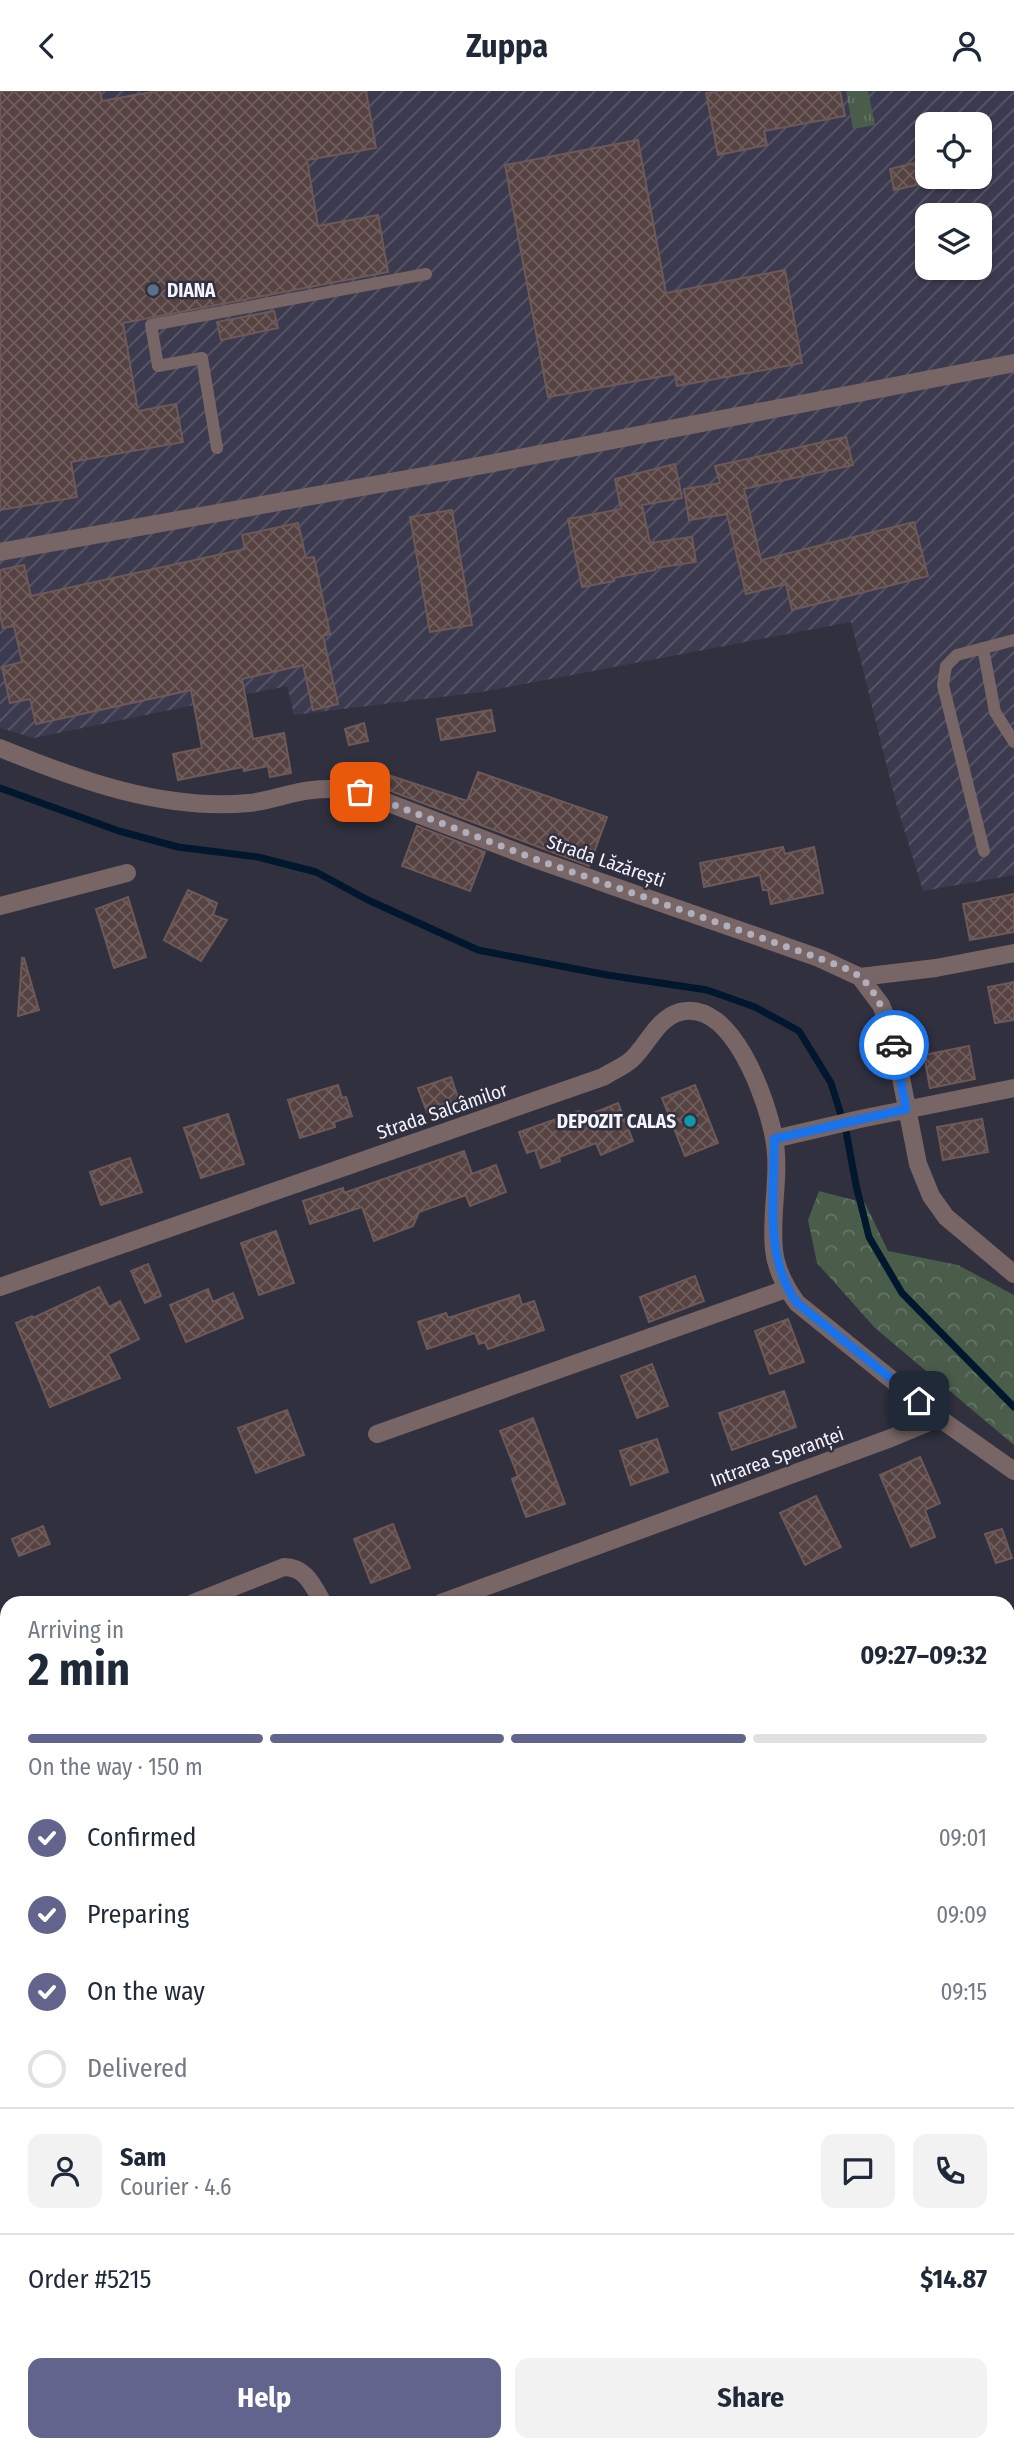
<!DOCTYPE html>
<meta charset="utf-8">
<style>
:root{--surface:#fff;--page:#f2f2f3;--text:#1f2937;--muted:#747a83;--line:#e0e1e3;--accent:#62648e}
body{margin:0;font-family:"Fira Sans Condensed",sans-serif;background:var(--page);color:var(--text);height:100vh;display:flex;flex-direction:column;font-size:26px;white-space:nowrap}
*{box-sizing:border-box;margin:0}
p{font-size:23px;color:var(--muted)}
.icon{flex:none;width:38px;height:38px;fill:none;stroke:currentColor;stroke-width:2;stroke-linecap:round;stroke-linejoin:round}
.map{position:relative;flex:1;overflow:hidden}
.details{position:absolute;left:0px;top:1505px;width:1015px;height:856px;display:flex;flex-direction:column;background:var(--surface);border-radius:21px 21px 0 0;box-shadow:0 2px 5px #0004}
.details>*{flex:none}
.controls{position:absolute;left:915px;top:21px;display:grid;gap:14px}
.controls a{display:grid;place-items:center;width:77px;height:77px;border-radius:14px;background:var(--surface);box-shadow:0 2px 5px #0004;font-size:35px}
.pin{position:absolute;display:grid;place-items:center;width:60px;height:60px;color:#fff;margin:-30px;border-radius:14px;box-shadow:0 4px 10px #0006}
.courier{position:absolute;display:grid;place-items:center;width:70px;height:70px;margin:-35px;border:5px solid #1a73e8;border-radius:50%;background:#fff;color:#222;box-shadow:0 2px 9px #0007}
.overview em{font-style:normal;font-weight:700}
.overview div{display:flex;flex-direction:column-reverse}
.overview{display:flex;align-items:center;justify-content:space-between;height:119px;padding:0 28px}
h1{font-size:46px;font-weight:700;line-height:52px}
.bar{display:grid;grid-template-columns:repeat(4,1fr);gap:10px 7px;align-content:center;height:84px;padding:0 28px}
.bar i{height:9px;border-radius:5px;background:var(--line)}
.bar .current{background:var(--accent)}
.bar p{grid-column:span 4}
.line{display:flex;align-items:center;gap:18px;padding:0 28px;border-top:2px solid var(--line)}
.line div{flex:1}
.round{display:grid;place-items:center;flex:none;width:74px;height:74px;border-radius:14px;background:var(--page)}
ol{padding:0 28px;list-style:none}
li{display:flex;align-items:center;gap:21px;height:77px}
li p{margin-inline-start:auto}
li .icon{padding:7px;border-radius:50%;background:var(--accent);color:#fff;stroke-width:4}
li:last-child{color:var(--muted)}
li i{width:38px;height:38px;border:4px solid var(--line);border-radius:50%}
.primary-button{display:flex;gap:14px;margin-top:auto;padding:14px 28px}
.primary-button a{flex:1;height:80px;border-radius:14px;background:var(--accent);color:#fff;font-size:28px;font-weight:700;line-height:80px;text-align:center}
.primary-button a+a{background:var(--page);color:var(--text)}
header{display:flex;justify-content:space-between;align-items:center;height:91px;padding:0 28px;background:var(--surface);font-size:32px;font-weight:700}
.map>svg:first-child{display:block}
.industrial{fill:url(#industrial-furrows);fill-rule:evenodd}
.grass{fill:url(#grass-tufts)}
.forest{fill:url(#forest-crowns)}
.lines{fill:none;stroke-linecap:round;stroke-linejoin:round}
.stream{stroke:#00172d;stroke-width:7}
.building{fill:url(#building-cross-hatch);stroke:#6d5958;stroke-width:2}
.lane{stroke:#786565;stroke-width:12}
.street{stroke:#786565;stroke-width:18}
.highway{stroke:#d9abaa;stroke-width:21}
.done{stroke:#b0afbb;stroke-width:7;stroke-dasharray:0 12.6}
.route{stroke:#1a73e8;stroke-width:9}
.service-dot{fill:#5c6f8a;stroke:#31303f;stroke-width:2.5}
.culture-dot{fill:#0f9aa8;stroke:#31303f;stroke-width:2.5}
.labels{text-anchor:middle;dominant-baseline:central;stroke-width:5;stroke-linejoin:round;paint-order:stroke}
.poi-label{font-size:19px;font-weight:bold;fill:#f4f3fe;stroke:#31303f;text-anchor:start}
.street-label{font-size:19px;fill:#f4f3fe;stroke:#31303f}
</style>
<header><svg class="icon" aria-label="back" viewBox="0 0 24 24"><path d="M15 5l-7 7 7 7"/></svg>Zuppa<svg class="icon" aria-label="person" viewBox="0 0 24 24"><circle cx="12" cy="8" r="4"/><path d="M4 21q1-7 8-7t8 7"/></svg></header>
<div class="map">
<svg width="1014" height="2360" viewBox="0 0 1014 2360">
<defs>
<pattern id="industrial-furrows" width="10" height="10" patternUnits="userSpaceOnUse" patternTransform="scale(1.75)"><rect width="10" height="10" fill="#3c3a4f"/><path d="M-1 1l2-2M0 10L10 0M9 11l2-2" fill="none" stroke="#595769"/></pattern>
<pattern id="grass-tufts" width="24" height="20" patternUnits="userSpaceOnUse" patternTransform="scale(1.75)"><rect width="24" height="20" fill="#495d4a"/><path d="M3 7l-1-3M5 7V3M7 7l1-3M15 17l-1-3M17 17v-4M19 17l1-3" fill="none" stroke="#647565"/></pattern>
<pattern id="forest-crowns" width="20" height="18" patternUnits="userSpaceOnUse" patternTransform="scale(1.75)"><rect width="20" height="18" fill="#495d4a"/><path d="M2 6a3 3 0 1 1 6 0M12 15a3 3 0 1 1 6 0" fill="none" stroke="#647565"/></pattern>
<pattern id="building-cross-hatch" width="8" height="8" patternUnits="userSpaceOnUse" patternTransform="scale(1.75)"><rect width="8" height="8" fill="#554241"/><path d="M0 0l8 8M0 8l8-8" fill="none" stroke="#6e5e5e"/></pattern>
</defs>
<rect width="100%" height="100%" fill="#31303f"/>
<path class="industrial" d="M0,0H1014V784L923,800L896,712L851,531L481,601L294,624L287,595L34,647L0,637ZM928,33H980V86H928ZM928,124H980V177H928Z"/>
<path class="grass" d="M846,0H868L875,34L853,38Z"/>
<path class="forest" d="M819,1100L865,1112L888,1160L958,1174L1014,1204V1354L875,1237L817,1172L808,1129Z"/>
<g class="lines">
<path class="stream" d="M0,697L119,740L178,756L258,766L316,781L368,809L478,859L607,884L707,899L755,916L799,940L831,992L846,1040L856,1094L869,1146L902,1202L1014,1316"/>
</g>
<path class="building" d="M0,0H100L102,10L157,0H366L376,57L307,69L318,135L378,124L388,181L123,232L138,320L176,313L183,351L71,371L77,406L0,419Z
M718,0H840L845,25L764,40L767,54L718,64L706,2Z
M638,49L666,202L785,179L802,272L677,295L675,283L548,306L505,74Z
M926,69L930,91L894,99L890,78Z
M274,220L278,237L221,249L217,231Z
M846,346L853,374L744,398L761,469L914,431L928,485L792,519L786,493L746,503L727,423L689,429L684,398L720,392L715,375Z
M675,373L682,407L642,414L650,452L692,446L696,471L655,477V479L613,487L614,490L582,496L568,428L621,418L615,388Z
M452,419L472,534L430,541L410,426Z
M298,432L306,467L314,466L330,543L323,545L338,613L313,619L303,574L242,588L253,648L284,642L291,682L270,686L268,675L244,680L243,676L178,689L173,663L202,657L191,599L36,633L30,608L10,612L2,576L22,571L14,535L3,537L0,524V479L24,474L31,505L245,458L242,444Z
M491,619L495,640L441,649L437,628Z
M364,632L368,650L349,654L345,638Z
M376,680L467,710L478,681L607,726L589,775L372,693Z
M417,735L485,761L470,800L402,775Z
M783,756L785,763L814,756L823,802L771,813L768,799H763L760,784L704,796L700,772Z
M188,799L217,812L213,824L227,829L201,870L164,849Z
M1014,803V841L970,849L963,813Z
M128,806L146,866L114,877L96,818Z
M22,867H24L39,919L18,925Z
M1014,891V929L995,932L988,896Z
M969,955L975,988L930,997L924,964Z
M451,986L459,1010L427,1021L418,997Z
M338,994L342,1007L346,1006L352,1025L334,1031L335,1036L300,1047L288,1009Z
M695,994L718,1052L685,1065L662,1007Z
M618,1012L633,1050L601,1064L596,1052L559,1066L560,1070L541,1077L535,1059L527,1062L519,1041L579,1020L581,1027Z
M228,1023L244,1073L201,1087L184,1037Z
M982,1028L988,1061L943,1069L937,1036Z
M464,1060L472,1083L496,1074L506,1101L470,1115L466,1104L419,1121L413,1135L374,1150L362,1116L310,1133L303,1110L343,1097L344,1102Z
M130,1067L142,1101L101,1114L90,1081Z
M276,1140L294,1192L259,1204L241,1152Z
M148,1173L161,1205L145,1212L131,1180Z
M695,1185L704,1210L649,1231L640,1206Z
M99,1196L109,1216L120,1210L139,1248L108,1263L120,1287L50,1316L16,1232L32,1225L33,1227Z
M208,1198L213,1211L233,1202L243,1227L186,1251L170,1214Z
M519,1204L522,1214L534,1210L544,1239L488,1258L485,1251L479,1253L475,1242L427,1258L418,1231L446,1222L448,1227Z
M788,1228L804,1271L770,1283L755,1240Z
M652,1273L668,1315L637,1327L621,1285Z
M784,1300L796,1336L732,1359L719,1322Z
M287,1319L304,1364L256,1382L238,1337Z
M533,1327L565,1413L526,1426L512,1388L518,1385L500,1340Z
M657,1348L668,1381L631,1394L620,1360Z
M920,1366L940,1412L925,1419L935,1446L911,1456L880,1384Z
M816,1405L841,1456L805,1474L780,1422Z
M393,1433L410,1477L371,1492L354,1448Z
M43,1435L50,1453L19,1465L12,1448Z
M1002,1438L1012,1467L996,1472L985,1443Z"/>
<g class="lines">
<path class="lane" d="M217,357L202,267L158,275L151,234L426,183
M983,557L995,621L1014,651
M984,760L943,594L946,575L957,564L1014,549"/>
<path class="street" d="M0,461L457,379L1014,272
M0,657C78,689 163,720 249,712C270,710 291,701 312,699C328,697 343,698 360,701L535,768L819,867L860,886L881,914L892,941L918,1073L931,1105L946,1126L1014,1183
M0,815L127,782
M860,886L936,877L1014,862
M774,1048L860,1028L1014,997
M0,1196L603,986C612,980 623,976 631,969C647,955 657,927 680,921C732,907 767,1009 774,1047C781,1083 770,1122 774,1159C776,1178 786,1197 797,1212L939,1327L1014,1380
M377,1343L786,1198
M193,1512L284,1476C306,1476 313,1495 323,1512
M441,1512L891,1347L939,1327
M0,1589L7,1586
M1008,1925L1014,1922
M0,2114L7,2111
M1008,2262L1014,2259
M879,2354L881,2360
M752,2360L769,2354"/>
<path class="highway" d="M0,2006L7,2028
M105,2354L107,2360"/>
</g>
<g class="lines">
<path class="done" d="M360,701L535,768L819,867C831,872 848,877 859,885C877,899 890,933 894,954"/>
<path class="route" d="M894,954L906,1018L774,1048C775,1104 763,1165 797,1212L919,1310"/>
</g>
<circle class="service-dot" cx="153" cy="199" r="7"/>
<circle class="culture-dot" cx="690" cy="1030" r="7"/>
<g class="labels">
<g class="poi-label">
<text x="167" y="199">DIANA</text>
<text x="676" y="1030" text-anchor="end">DEPOZIT CALAS</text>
</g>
<g class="street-label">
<text transform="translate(606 770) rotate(19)">Strada Lăzărești</text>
<text transform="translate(442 1020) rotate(-19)">Strada Salcâmilor</text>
<text transform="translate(777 1366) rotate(-20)">Intrarea Speranței</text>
</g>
</g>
</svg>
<div class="controls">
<a><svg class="icon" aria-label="locate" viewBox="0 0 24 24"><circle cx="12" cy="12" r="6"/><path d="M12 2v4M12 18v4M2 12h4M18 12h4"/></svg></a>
<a><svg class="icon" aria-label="layers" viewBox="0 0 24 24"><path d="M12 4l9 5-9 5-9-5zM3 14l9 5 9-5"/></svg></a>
</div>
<div class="pin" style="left:360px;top:701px;background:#ea580c"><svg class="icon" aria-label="bag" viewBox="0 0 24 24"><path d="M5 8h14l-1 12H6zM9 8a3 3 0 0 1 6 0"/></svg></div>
<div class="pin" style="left:919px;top:1310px;background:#1f2937"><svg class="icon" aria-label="home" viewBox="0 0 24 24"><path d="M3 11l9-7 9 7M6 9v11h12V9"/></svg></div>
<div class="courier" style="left:894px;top:954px"><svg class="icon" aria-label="car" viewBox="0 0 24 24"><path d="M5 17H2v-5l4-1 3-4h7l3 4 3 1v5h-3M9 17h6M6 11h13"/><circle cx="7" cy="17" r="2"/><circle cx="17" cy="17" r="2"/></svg></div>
<section class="details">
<div class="overview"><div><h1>2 min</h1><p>Arriving in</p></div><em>09:27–09:32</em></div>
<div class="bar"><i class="current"></i><i class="current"></i><i class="current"></i><i></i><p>On the way · 150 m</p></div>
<ol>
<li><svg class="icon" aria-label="check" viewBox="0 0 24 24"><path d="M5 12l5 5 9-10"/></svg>Confirmed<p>09:01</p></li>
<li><svg class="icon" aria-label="check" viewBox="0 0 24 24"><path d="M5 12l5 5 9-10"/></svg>Preparing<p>09:09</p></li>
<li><svg class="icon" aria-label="check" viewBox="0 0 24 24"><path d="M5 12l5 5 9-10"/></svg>On the way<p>09:15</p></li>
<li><i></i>Delivered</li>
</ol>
<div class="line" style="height:126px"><a class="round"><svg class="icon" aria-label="person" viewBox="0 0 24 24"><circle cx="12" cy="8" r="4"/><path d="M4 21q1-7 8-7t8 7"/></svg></a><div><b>Sam</b><p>Courier · 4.6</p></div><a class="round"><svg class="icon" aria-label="chat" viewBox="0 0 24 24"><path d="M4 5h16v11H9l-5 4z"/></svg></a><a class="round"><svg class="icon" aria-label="phone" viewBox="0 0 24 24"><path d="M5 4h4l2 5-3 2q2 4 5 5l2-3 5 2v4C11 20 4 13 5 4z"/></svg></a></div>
<div class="line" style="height:91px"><div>Order #5215</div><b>$14.87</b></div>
<div class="primary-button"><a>Help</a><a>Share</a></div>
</section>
</div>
